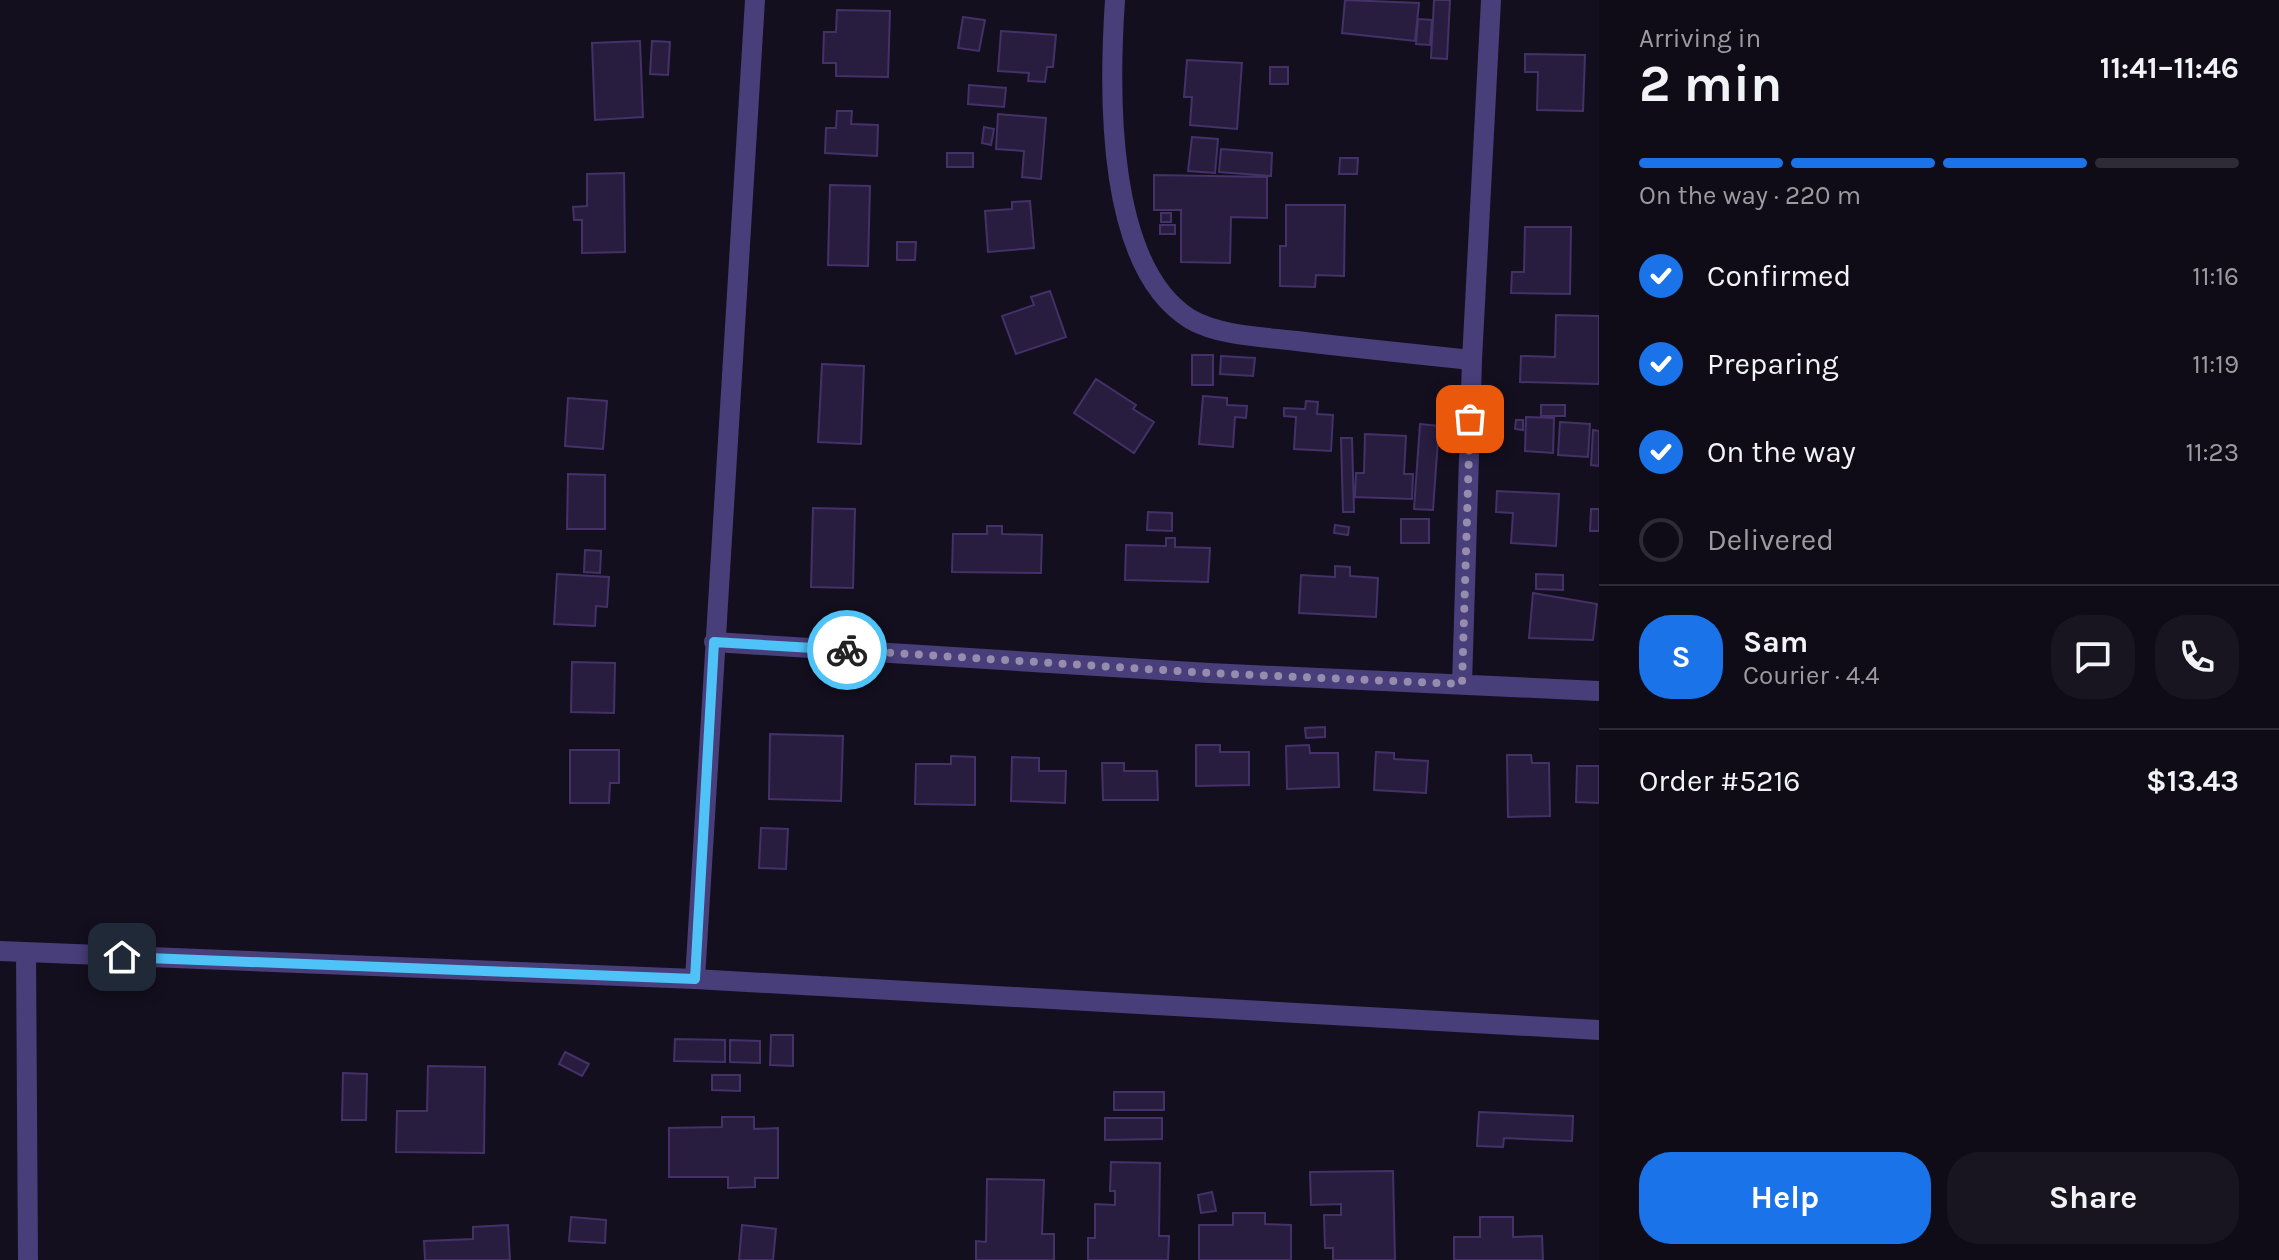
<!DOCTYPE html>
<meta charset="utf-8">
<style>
:root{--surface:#0f0b17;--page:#181420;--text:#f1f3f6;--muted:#9b9ba1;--line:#2f2b36;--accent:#1a73e8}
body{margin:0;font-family:Karla,sans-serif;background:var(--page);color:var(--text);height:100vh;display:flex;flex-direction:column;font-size:30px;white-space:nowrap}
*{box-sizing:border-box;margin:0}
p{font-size:26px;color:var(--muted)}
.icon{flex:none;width:44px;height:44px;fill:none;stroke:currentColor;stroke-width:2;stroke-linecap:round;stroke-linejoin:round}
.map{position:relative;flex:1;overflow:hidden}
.side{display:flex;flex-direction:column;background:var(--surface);width:680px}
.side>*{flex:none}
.pin{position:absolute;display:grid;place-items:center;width:68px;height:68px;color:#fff;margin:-34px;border-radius:16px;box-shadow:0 4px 12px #0006}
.courier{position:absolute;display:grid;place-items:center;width:80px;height:80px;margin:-40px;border:6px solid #4fc3f7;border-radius:50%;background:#fff;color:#222;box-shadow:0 2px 10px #0007}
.head em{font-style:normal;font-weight:700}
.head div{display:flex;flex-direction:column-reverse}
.head{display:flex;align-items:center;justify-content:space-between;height:136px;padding:0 40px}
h1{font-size:52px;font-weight:700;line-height:60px}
.bar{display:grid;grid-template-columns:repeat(4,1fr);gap:12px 8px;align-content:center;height:96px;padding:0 40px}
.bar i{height:10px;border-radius:6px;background:var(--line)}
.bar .selected{background:var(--accent)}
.bar p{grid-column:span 4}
.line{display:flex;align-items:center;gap:20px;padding:0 40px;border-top:2px solid var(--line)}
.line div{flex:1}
.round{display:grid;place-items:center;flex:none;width:84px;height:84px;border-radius:32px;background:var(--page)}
ol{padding:0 40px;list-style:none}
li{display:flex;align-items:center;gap:24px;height:88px}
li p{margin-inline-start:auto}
li .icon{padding:8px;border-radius:50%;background:var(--accent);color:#fff;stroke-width:4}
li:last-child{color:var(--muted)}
li i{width:44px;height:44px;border:4px solid var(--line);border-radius:50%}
.cta{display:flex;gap:16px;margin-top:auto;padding:16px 40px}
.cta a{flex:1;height:92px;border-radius:32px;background:var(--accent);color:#fff;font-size:32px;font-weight:700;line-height:92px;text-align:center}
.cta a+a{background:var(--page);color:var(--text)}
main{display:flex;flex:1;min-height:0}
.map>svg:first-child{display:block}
.building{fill:#281d3f;stroke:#433168;stroke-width:2}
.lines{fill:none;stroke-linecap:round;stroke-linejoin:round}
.minor{stroke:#483e7a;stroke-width:20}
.done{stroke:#968dae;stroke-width:8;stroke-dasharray:0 14.4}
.route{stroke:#4fc3f7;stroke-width:10}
</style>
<main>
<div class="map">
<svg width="1599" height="1260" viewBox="0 0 1599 1260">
<rect width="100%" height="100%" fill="#140f1f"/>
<path class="building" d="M1345,0L1419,3L1415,41L1342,33Z
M1434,0H1450L1447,59L1431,58Z
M837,10L890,11L888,77L836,76V63H823L824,32H836Z
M963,17L985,20L979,51L958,48Z
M1418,19L1432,20L1430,45L1416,44Z
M1001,31L1056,35L1053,67H1047L1045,82L1028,81L1029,73L998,71Z
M640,41L643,117L595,120L592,43Z
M652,41L670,42L668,75L650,74Z
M1525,54L1585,55L1583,111L1537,110L1538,72H1525Z
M1187,60L1242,63L1237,129L1190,125L1192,97H1184Z
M1270,67H1288V84H1270Z
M969,85L1006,88L1004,107L968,104Z
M837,111H852L851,124L878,125L877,156L825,153L826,128H836Z
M998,114L1046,118L1041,179L1022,177L1024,151L996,149Z
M984,127L994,129L991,145L982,143Z
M1192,137L1218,139L1215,173L1188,171Z
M1221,149L1272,153L1271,176L1219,172Z
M947,153H973V167H947Z
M1340,158H1358L1357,174H1339Z
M624,173L625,252L582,253V220H574L573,207L587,206V174Z
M1154,175L1267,177V218L1231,217L1230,263L1181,262V210H1154Z
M830,185L870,186L868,266L828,265Z
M1030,201L1034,248L988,252L985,211L1012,209V202Z
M1286,205H1345L1344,276L1316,275L1315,287L1280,286V246H1286Z
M1161,213H1171V222H1161Z
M1160,225H1175V234H1160Z
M1525,227H1571L1570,294L1511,293L1512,272H1524Z
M897,242H916L915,260H897Z
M1050,291L1066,337L1016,354L1002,316L1034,305L1031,297Z
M1556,315L1599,316V384L1520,382L1521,356L1555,357Z
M1192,355H1213V385H1192Z
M1221,356L1255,358L1253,376L1220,374Z
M822,364L864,366L861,444L818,442Z
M1096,379L1136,405L1133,409L1154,422L1134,453L1074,413Z
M1203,396L1227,398V405L1247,406L1246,418L1235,417L1233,447L1199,444Z
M568,398L607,401L603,449L565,446Z
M1306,401L1318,402L1317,414L1333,415L1331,451L1294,449L1296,417L1284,416V408L1305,409Z
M1541,405H1565V416H1541Z
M1526,417L1554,418L1553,453L1525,451Z
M1516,420H1523V430L1515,429Z
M1560,422L1590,424L1588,457L1558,455Z
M1420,424L1439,426L1433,510L1414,509Z
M1593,430L1599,431V466L1591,465Z
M1365,434L1406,436L1404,474H1413L1412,499L1355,497L1356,473H1364Z
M1341,438H1352L1354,512H1343Z
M568,474L605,475V529H567Z
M1497,491L1559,494L1556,546L1511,543L1513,513L1496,512Z
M813,508L855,509L853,588L811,587Z
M1591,509H1599V531H1590Z
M1148,512L1172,513V531L1147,530Z
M1401,519H1429V543H1401Z
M1335,525L1349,527L1348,535L1334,533Z
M987,526H1002V534L1042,535L1041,573L952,572L953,534H987Z
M1166,538H1175V547L1210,548L1208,582L1125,580L1126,545L1166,546Z
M585,550L601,551L600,573L584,572Z
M1335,566L1350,567V576L1378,578L1376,617L1299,613L1301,575L1335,577Z
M557,574L609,577L607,607L596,606L595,626L554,624Z
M1536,574L1563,575V590L1536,589Z
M1533,593L1597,604L1593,640L1529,638Z
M572,662L615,663L614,713L571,712Z
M1325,727V737L1306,738L1305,728Z
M770,734L843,736L841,801L769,799Z
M1196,745H1220V752H1249V785L1196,786Z
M1309,745L1310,753H1338L1339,787L1287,789L1286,746Z
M570,750H619V783H610L609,803H570Z
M1376,752L1394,753V759L1428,761L1426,793L1374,790Z
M1507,755H1531L1532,763H1549L1550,816L1508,817Z
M951,756L975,757V805L915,804L916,764H951Z
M1012,757L1039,758V771H1066L1065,803L1011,801Z
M1102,763H1124V771H1157L1158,800H1103Z
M1577,766H1599V803L1576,802Z
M761,828L788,829L786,869L759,868Z
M771,1035H793V1066L770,1065Z
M675,1039L725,1040V1062L674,1061Z
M730,1040L760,1041V1063L730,1062Z
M565,1052L589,1064L582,1076L559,1064Z
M428,1066L485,1067L484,1153L396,1152L397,1111H427Z
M343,1073L367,1074L366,1120H342Z
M712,1075H740V1091L712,1090Z
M1114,1092H1164V1110H1114Z
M1479,1112L1573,1116L1572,1141L1504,1138L1503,1147L1477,1146Z
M722,1117H754V1129L778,1128V1178H755V1187L728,1188V1177H669V1128L722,1127Z
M1105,1118H1162V1139L1105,1140Z
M1111,1162L1160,1163L1159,1236H1169L1168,1260H1088V1238H1095V1204L1115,1205V1191H1110Z
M1393,1171L1395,1260H1333V1248H1325L1324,1215H1341V1204L1311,1205L1310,1172Z
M987,1179L1044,1180L1042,1234H1054V1260H976V1241L986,1242Z
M1212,1192L1216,1211L1201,1213L1198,1195Z
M1233,1213H1265V1224L1291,1225V1260H1199V1225H1233Z
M571,1217L606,1220L605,1243L569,1241Z
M1480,1217H1513V1237L1542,1236L1543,1260H1454V1237H1480Z
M508,1225L510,1260H425L424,1241L473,1239V1227Z
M742,1225L776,1229L773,1260H739Z"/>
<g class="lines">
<path class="minor" d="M1115,0C1109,89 1105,266 1190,319C1219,336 1264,337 1297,341C1355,348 1414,354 1472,360
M714,642L1209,673L1599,691
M1462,684L1472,360L1491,0
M0,951L695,979L1599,1030
M26,953L28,1260
M695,979L755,0"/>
</g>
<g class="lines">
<path class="done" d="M847,650L1209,673L1462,684L1470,419"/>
<path class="route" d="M122,957L695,979L714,642L847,650"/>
</g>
</svg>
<div class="pin" style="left:1470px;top:419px;background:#ea580c"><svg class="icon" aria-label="bag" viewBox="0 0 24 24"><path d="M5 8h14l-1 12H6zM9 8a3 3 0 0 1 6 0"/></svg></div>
<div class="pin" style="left:122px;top:957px;background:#1f2937"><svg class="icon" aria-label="home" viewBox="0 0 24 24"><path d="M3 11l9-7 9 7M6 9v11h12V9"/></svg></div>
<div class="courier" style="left:847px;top:650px"><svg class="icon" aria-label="bike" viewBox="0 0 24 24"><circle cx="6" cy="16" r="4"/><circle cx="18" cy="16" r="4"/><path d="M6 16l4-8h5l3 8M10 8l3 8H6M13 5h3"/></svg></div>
</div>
<section class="side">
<div class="head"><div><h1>2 min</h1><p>Arriving in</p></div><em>11:41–11:46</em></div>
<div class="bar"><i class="selected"></i><i class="selected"></i><i class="selected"></i><i></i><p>On the way · 220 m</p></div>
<ol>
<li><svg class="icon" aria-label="check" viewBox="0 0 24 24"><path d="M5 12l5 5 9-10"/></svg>Confirmed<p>11:16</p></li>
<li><svg class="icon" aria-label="check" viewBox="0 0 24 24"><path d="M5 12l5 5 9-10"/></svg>Preparing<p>11:19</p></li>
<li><svg class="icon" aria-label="check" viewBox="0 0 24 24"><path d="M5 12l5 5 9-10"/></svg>On the way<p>11:23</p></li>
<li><i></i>Delivered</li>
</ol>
<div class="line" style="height:144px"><b class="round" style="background:var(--accent);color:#fff">S</b><div><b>Sam</b><p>Courier · 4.4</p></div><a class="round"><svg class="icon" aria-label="chat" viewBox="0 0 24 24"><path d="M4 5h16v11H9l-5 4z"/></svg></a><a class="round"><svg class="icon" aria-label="phone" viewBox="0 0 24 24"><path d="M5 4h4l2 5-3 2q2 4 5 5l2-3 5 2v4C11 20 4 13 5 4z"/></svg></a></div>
<div class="line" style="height:104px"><div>Order #5216</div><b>$13.43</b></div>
<div class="cta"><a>Help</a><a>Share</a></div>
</section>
</main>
